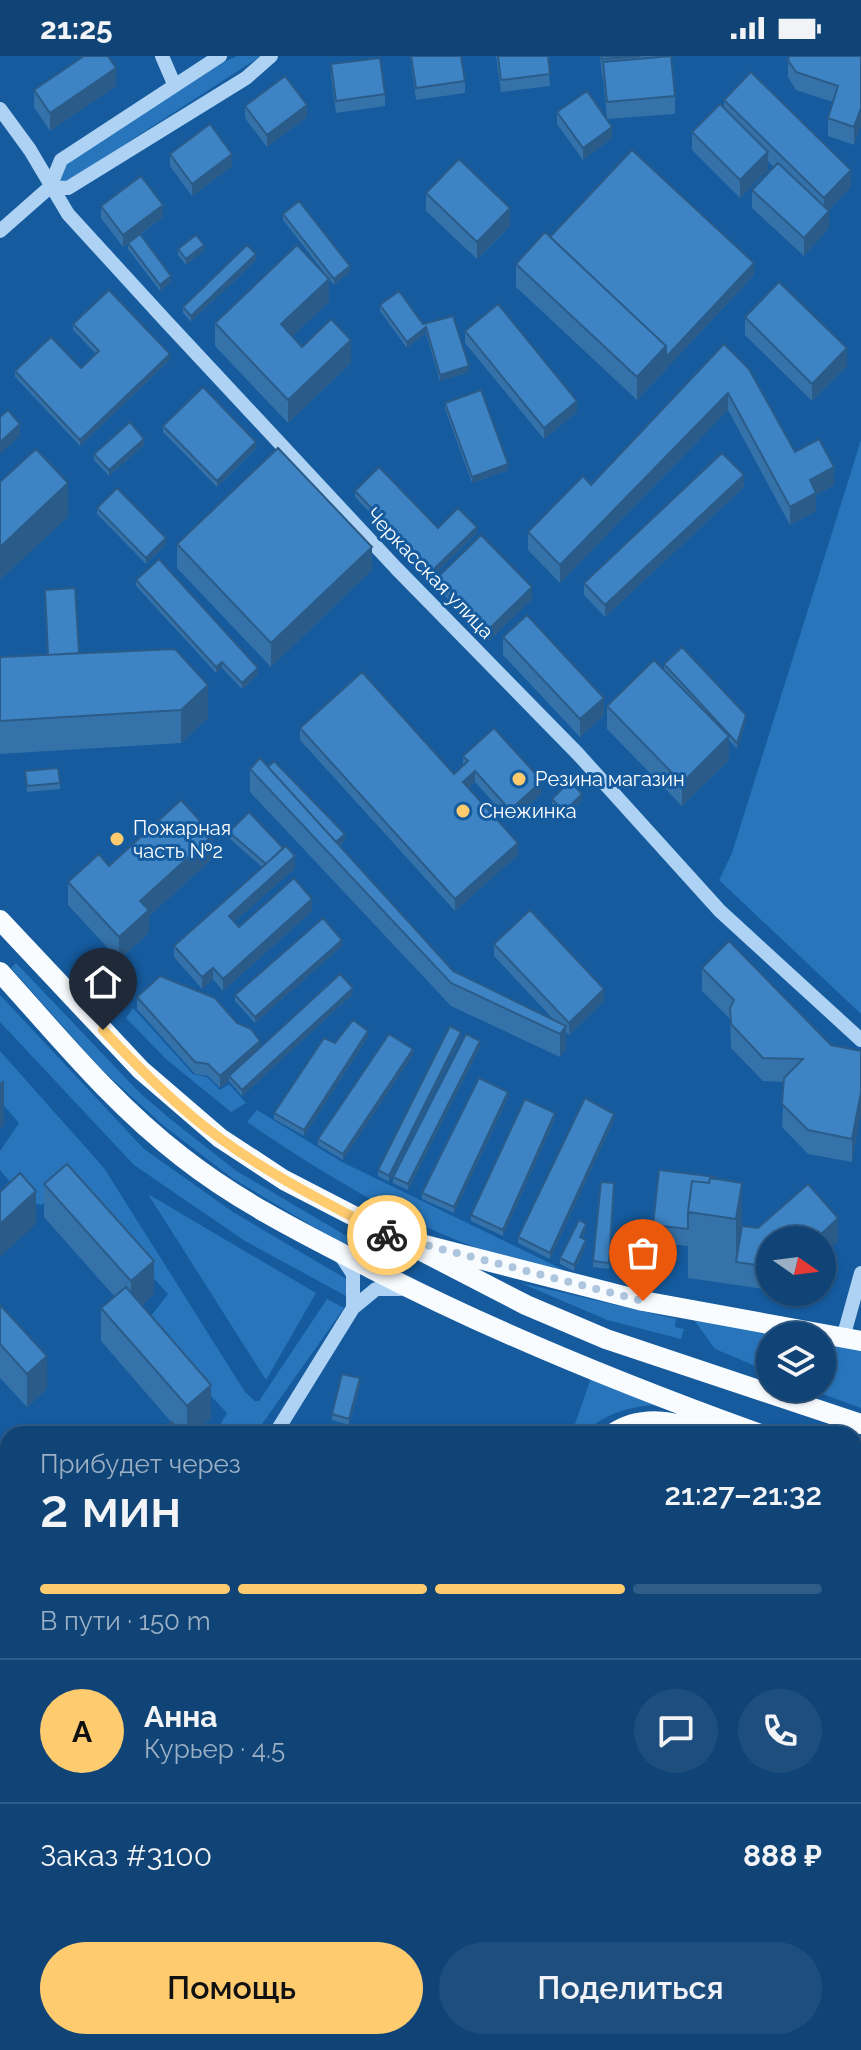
<!DOCTYPE html>
<html lang="ru">
<meta charset="utf-8">
<style>
:root{--surface:#104476;--page:#1e4e7e;--text:#f1f3f6;--muted:#9cb0c5;--line:#305c88;--accent:#ffcb6f}
body{margin:0;font-family:Raleway,sans-serif;background:var(--page);color:var(--text);height:100vh;display:flex;flex-direction:column;font-size:30px;white-space:nowrap}
*{box-sizing:border-box;margin:0}
p{font-size:26px;color:var(--muted)}
.icon{flex:none;width:44px;height:44px;fill:none;stroke:currentColor;stroke-width:2;stroke-linecap:round;stroke-linejoin:round}
.map{position:relative;flex:1;overflow:hidden}
.details{position:absolute;left:0px;top:1370px;width:862px;height:624px;display:flex;flex-direction:column;background:var(--surface);border-radius:24px 24px 0 0;box-shadow:0 2px 6px #0004,0 0 0 2px var(--line)}
.details>*{flex:none}
.needle{width:52px;rotate:104deg}
.buttons{position:absolute;left:756px;top:1170px;display:grid;gap:16px}
.buttons a{display:grid;place-items:center;width:80px;height:80px;border-radius:50%;background:var(--surface);box-shadow:0 2px 6px #0004,0 0 0 2px var(--line);font-size:40px}
.pin{position:absolute;display:grid;place-items:center;width:68px;height:68px;color:#fff;margin:-82px -34px;border-radius:50% 50% 50% 0;rotate:-45deg;box-shadow:0 0 8px #0007}
.pin .icon{rotate:45deg}
.courier{position:absolute;display:grid;place-items:center;width:80px;height:80px;margin:-40px;border:6px solid #ffcb6f;border-radius:50%;background:#fff;color:#222;box-shadow:0 2px 10px #0007}
.overview em{font-style:normal;font-weight:600}
.overview div{display:flex;flex-direction:column-reverse}
.overview{display:flex;align-items:center;justify-content:space-between;height:136px;padding:0 40px}
h1{font-size:52px;font-weight:600;line-height:60px}
.bar{display:grid;grid-template-columns:repeat(4,1fr);gap:12px 8px;align-content:center;height:96px;padding:0 40px}
.bar i{height:10px;border-radius:6px;background:var(--line)}
.bar .selected{background:var(--accent)}
.bar p{grid-column:span 4}
.line{display:flex;align-items:center;gap:20px;padding:0 40px;border-top:2px solid var(--line)}
.line div{flex:1}
.round{display:grid;place-items:center;flex:none;width:84px;height:84px;border-radius:42px;background:var(--page)}
.button{display:flex;gap:16px;margin-top:auto;padding:16px 40px}
.button a{flex:1;height:92px;border-radius:48px;background:var(--accent);color:#111;font-size:32px;font-weight:600;line-height:92px;text-align:center}
.button a+a{background:var(--page);color:var(--text)}
.status{display:flex;justify-content:space-between;align-items:center;height:56px;padding:0 40px;background:var(--surface);direction:ltr}
.status svg{height:22px;fill:currentColor}
.map>svg:first-child{display:block}
.green{fill:#2875bc}
.lines{fill:none;stroke-linecap:round;stroke-linejoin:round}
.minor{stroke:#add2f3;stroke-width:14}
.major{stroke:#f9fcff;stroke-width:20}
.wall{fill:#3572a9}
.shaded-wall{fill:#2b5c89}
.building{fill:#3e84c4;stroke:#2b5c89;stroke-width:2}
.done{stroke:#adc6dd;stroke-width:8;stroke-dasharray:0 14.4}
.route{stroke:#ffcb6f;stroke-width:10}
.poi-dot{fill:#ffcb6f;stroke:#155b9e;stroke-width:3}
.labels{text-anchor:middle;dominant-baseline:central;stroke-width:6;stroke-linejoin:round;paint-order:stroke}
.street-label{font-size:20px;fill:#fff;stroke:#155b9e}
.poi-label{font-size:20px;fill:#fff;stroke:#155b9e;text-anchor:start}
</style>
<div class="status"><b>21:25</b><svg viewBox="0 0 49 12"><path d="M0 12V9h3v3zM5 12V6h3v6zM10 12V3h3v9zM15 12V0h3v12zM26 1h20v11H26zM47 4h2v5h-2z"/></svg></div>
<div class="map">
<svg width="861" height="1994" viewBox="0 0 861 1994">
<rect width="100%" height="100%" fill="#155b9e"/>
<path class="green" d="M237,0H261L65,127L60,124V114L78,100L212,11Z
M861,384V958L719,824L732,797Z
M16,907L140,1037L169,1062L235,1114L355,1185L351,1193L232,1122L164,1070L101,1013L11,912Z
M0,939L144,1093L233,1156L348,1224L346,1240L245,1185L134,1109L0,966Z
M133,952L193,1018L207,1021L220,1034L229,1028L246,1047L231,1056L166,1003L126,962Z
M0,995L104,1112L245,1336L255,1345H259L327,1243L344,1252L255,1378H215L227,1357L144,1269L168,1238L68,1127L41,1149L26,1145L0,1114V1095L19,1067L0,1045Z
M257,1054L342,1106L570,1217C452,1197 344,1132 247,1066Z
M148,1138L316,1237L266,1324Z
M521,1227L676,1263L675,1271L684,1273L681,1283L607,1264Z
M694,1264L787,1280H770V1316L715,1293Z
M822,1286L861,1293V1352L806,1332H822Z
M591,1322L658,1349C629,1350 604,1358 583,1378H577L579,1370L575,1368Z"/>
<g class="lines">
<path class="minor" d="M162,0L174,28
M0,53L30,94L68,158L164,263L396,512L578,698L720,855L861,984
M50,131L68,132L246,22L271,0
M0,175L50,131L61,104L220,0
M341,1200L353,1218V1252
M371,1213L387,1180
M843,1282L861,1217
M275,1378L353,1252L376,1233H400
M854,1625L861,1627
M0,1809L8,1796"/>
<path class="major" d="M0,864L141,1014L220,1082L284,1124L526,1249L606,1283L861,1368
M0,916C58,980 113,1048 182,1101C239,1146 306,1179 370,1212C495,1277 627,1330 760,1378
M413,1186L643,1245L861,1285
M612,1378C644,1356 680,1367 713,1378
M854,1408L861,1410
M854,1605L861,1606"/>
</g>
<path class="wall" d="M410,0H461L465,25V37L416,44Z
M496,0H548L550,30L501,36Z
M600,0H671L675,40V58L607,63L612,82L583,104L557,68V56L607,63L603,21H602Z
M861,0L854,89L828,80V62L833,46L796,34L788,21V4Z
M331,8L385,38V50L336,57L331,20Z
M116,30L50,75L34,51V34Z
M724,44L851,131L829,154V172L804,200L752,152V134L774,111L768,105V114L740,142L692,94V76L724,52Z
M245,50L307,61L267,91L245,62Z
M170,98L232,110L192,140L170,110Z
M426,137L510,170L477,203L426,155Z
M101,150L163,161L140,179L171,226L160,235L128,193V188L123,191L101,162Z
M283,158L350,216L334,229L283,164Z
M550,181L754,219L637,344L516,231V208Z
M178,193L204,195L186,209L178,199Z
M256,204L191,266L183,257V251Z
M329,246L292,280L302,291L351,307L288,367L215,290V267Z
M380,249L423,268L469,316L440,325L426,277L407,292L380,255Z
M745,261L847,310L812,345L745,279Z
M73,268L170,304L80,390L15,321V315L81,312L96,298L73,274Z
M465,275L577,356L544,383L465,287Z
M724,288L795,396L834,429L816,439V455L790,469L728,354L560,527L528,494V476L591,429Z
M445,347L508,414L472,427L445,353Z
M163,370L256,392L217,431L163,376Z
M144,389L109,420L94,404V398Z
M744,431L605,561L584,539V527Z
M355,435L438,472L477,477L432,521L355,441Z
M97,452L166,488L146,508L97,458Z
M177,488L372,514L271,611L177,512Z
M438,521L532,543L489,585L438,533Z
M136,524L258,618L242,633L222,612L216,617L136,530Z
M503,581L604,659L580,681L503,599Z
M79,597L208,662L181,687L0,698V601Z
M664,608L746,665L737,693L729,684V704L682,750L607,673V650L664,614Z
M300,672L454,718L463,710V700L542,737L510,765L475,726L469,732L518,799L455,855L300,684Z
M268,711L345,784L339,790L453,915L554,964L494,900V888L604,945L569,979L566,976V993L560,1001L451,950L250,736V713Z
M25,721L60,727V733L27,736Z
M552,743L582,744L564,762L552,749Z
M229,776L295,812L234,866L239,871L312,855L223,935L213,923L202,933L174,901V890L262,811L229,782Z
M213,802L149,860V877L119,904L68,849V826L109,810Z
M342,890L255,967L235,945V939Z
M702,912L831,989L861,995L852,1106L808,1098L782,1071L784,1026L763,1025L731,992L730,963L702,935Z
M353,938L242,1040L229,1025L220,1032L208,1020L195,1018L137,953V941L237,967L260,991Z
M368,981L304,1080L274,1063V1057Z
M461,982L389,1126L378,1120V1114Z
M480,991L408,1134L393,1127V1121Z
M413,999L343,1104L318,1089V1083Z
M508,1042L454,1157L422,1143V1137Z
M555,1063L503,1180L471,1165V1159Z
M614,1064L550,1203L518,1187V1181Z
M716,1123L742,1170L838,1185L822,1200V1184H770V1234L688,1222V1190L653,1186V1169Z
M614,1127L609,1213L593,1211V1205Z
M44,1128L154,1238L142,1249L211,1362L193,1378H159L172,1367L101,1285V1252L114,1240L44,1161Z
M586,1174L582,1182L586,1190L574,1215L560,1208V1202Z
M0,1249L47,1333L27,1351L0,1322Z
M360,1328L349,1369L332,1364V1358Z
M0,1489L8,1498V1575L0,1566Z
M861,1745V1832L854,1830V1768Z
M0,1848L4,1860L8,1862V1983L0,1979Z
M300,1986H317L315,1991Z
M401,1986H429L427,1993Z"/>
<path class="shaded-wall" d="M116,12V30L50,75V57Z
M307,49V61L267,91V79Z
M861,52V70L854,89V71Z
M612,71V82L583,104V92Z
M768,96V114L740,142V124Z
M232,98V110L192,140V128Z
M851,114V131L824,159V142Z
M163,149V161L123,191V179Z
M510,152V170L477,203V186Z
M829,155V172L804,200V182Z
M204,189V195L186,209V203Z
M256,198V204L191,266V260Z
M754,207V219L637,344V321L666,290Z
M350,210V216L334,229V223Z
M171,220V226L160,235V229Z
M329,223V246L281,291V268Z
M426,271V277L407,292V286Z
M351,284V307L288,367V344Z
M847,292V310L812,345V328Z
M170,298V304L80,390V384Z
M469,310V316L440,325V319Z
M728,337V354L560,527V509Z
M577,345V356L544,383V372Z
M20,368V380L0,398V386Z
M144,383V389L109,420V414Z
M256,386V392L217,431V425Z
M508,408V414L472,427V421Z
M834,411V429L816,439V455L790,469V451L810,424Z
M744,419V431L605,561V549Z
M68,427V461L0,524V491Z
M477,471V477L432,521V515Z
M166,482V488L146,508V502Z
M372,491V514L271,611V587Z
M532,531V543L489,585V573Z
M222,606V612L216,617V611Z
M258,612V618L242,633V627Z
M208,629V662L181,687V654Z
M604,642V659L580,681V663Z
M746,659V665L737,693V687Z
M729,680V704L682,750V727Z
M475,715V726L463,738V726Z
M542,725V737L510,765V754Z
M582,738V744L564,762V756Z
M345,778V784L332,795V789Z
M213,779V802L149,860V877L119,904V881L140,845Z
M518,787V799L455,855V843Z
M295,800V812L229,871V860Z
M312,843V855L223,935V923Z
M342,884V890L255,967V961Z
M213,912V923L202,933V921Z
M353,932V938L242,1040V1034Z
M604,933V945L569,979V967Z
M566,970V993L560,1001V978Z
M368,975V981L304,1080V1074Z
M461,976V982L389,1126V1120Z
M260,985V996L229,1020V1025L220,1032V1020Z
M480,985V991L408,1134V1128Z
M413,993V999L343,1104V1098Z
M4,1024V1069L0,1073V1027Z
M508,1036V1042L454,1157V1151Z
M861,1036V1059L852,1106V1083Z
M555,1057V1063L503,1180V1174Z
M614,1058V1064L550,1203V1197Z
M742,1127V1193L736,1206V1163Z
M36,1135V1168L0,1201V1168Z
M838,1162V1185L822,1200V1184H815Z
M586,1168V1174L580,1187V1181Z
M586,1184V1190L574,1215V1209Z
M154,1205V1238L131,1259V1225Z
M47,1300V1333L27,1351V1318Z
M360,1322V1328L349,1369V1363Z
M211,1329V1362L193,1378H187V1350Z
M8,1443V1476L0,1483V1450Z
M8,1648V1681L0,1688V1655Z
M177,1986H183L179,1994H173Z"/>
<path class="building" d="M84,0H108L116,12L50,57L34,34Z
M411,0H461L465,25L416,32Z
M498,0H548L550,18L501,24Z
M601,0H640L602,3Z
M671,0L675,40L607,46L603,6Z
M789,0H861V52L854,71L828,62L838,30L796,16L788,4Z
M380,2L385,38L336,45L331,8Z
M751,16L851,114L824,142L724,44Z
M285,20L307,49L267,79L245,50Z
M587,35L612,71L583,92L557,56Z
M720,48L768,96L740,124L692,76Z
M210,68L232,98L192,128L170,98Z
M632,94L754,207L666,301V290L550,181Z
M459,103L510,152L477,186L426,137Z
M778,107L829,155L804,182L752,134Z
M141,120L163,149L123,179L101,150Z
M299,145L350,210L334,223L283,158Z
M545,176L666,290L637,321L516,208Z
M140,178L171,220L160,229L128,187Z
M196,179L204,189L186,203L178,193Z
M247,189L256,198L191,260L183,251Z
M297,189L329,223L281,268L302,291L331,263L351,284L288,344L215,267Z
M779,226L847,292L812,328L745,261Z
M109,234L170,298L80,384L15,315L51,281L81,312L99,295L73,268Z
M399,235L423,268L453,260L469,310L440,319L426,271L407,286L380,249Z
M498,248L577,345L544,372L465,275Z
M724,288L749,313L795,396L819,383L834,411L810,424L816,437L790,451L728,337L560,509L528,476L583,420L591,429Z
M203,331L256,386L217,425L163,370Z
M481,334L508,408L472,421L445,347Z
M8,354L20,368L0,386V361Z
M130,366L144,383L109,414L94,398Z
M278,392L372,491L271,587L177,488Z
M36,393L68,427L0,491V426Z
M722,397L744,419L605,549L584,527Z
M379,411L438,472L458,452L477,471L432,515L355,435Z
M117,432L166,482L146,502L97,452Z
M481,479L532,531L489,573L438,521Z
M159,503L258,612L242,627L222,606L216,611L136,524Z
M75,532L79,597L48,599L45,534Z
M527,559L604,642L580,663L503,581Z
M682,591L746,659L737,687L664,608Z
M175,593L208,629L181,654L0,665V601Z
M654,604L729,680L682,727L607,650Z
M362,616L454,718L468,705L463,700L494,672L542,725L510,754L475,715L463,726L518,787L455,843L300,672Z
M260,702L453,915L566,970L560,978L451,927L250,713Z
M274,705L345,778L336,786L268,711Z
M58,712L60,727L27,730L25,715Z
M570,725L582,738L564,756L552,743Z
M181,744L213,779L140,845L149,854L119,881L68,826L99,798L109,810Z
M249,756L283,792L266,808L229,776Z
M286,790L295,800L229,860L239,871L294,822L312,843L223,923L213,912L202,921L174,890Z
M530,854L604,933L569,967L494,888Z
M323,862L342,884L255,961L235,939Z
M729,885L831,989L861,995V1036L852,1083L808,1074L782,1048L784,1022L803,1003L763,1002L731,968L730,952L734,944L702,912Z
M340,918L353,932L242,1034L229,1020Z
M160,920L215,942L237,967L251,973L260,985L220,1020L208,1008L195,1006L137,941Z
M353,964L368,975L304,1074L274,1057L324,982L335,987Z
M450,970L461,976L389,1120L378,1114Z
M389,978L413,993L343,1098L318,1083Z
M466,978L480,985L408,1128L393,1121Z
M479,1022L508,1036L454,1151L422,1137Z
M585,1042L614,1058L550,1197L518,1181Z
M525,1043L555,1057L503,1174L471,1159Z
M67,1108L154,1205L131,1225L44,1128Z
M659,1114L716,1121L715,1123L710,1122L709,1127L692,1125L688,1156V1173L653,1169Z
M20,1117L36,1135L0,1168V1136Z
M710,1122L742,1127L736,1163L688,1156L692,1125L709,1127Z
M601,1126L614,1127L609,1207L593,1205Z
M808,1128L838,1162L815,1184H770V1211L736,1206L742,1170L758,1172Z
M579,1164L586,1168L580,1181L586,1184L574,1209L560,1202Z
M126,1231L211,1329L187,1350L101,1252Z
M0,1249L47,1300L27,1318L0,1288Z
M342,1318L360,1322L349,1363L332,1358Z
M172,1366L183,1378H159Z
M0,1429L8,1438V1443L0,1450Z
M0,1489L8,1498V1542L0,1533Z
M8,1612V1648L0,1655V1619Z
M861,1745V1826L854,1824V1768Z
M854,1835L858,1836L854,1849Z
M0,1858L8,1862V1971L0,1967Z
M122,1986H177L173,1994H118Z
M199,1986H231L246,1994H195Z
M682,1986H712L710,1994H680Z
M775,1986H795L813,1991V1994H773Z
M795,1986H817L814,1994L813,1991Z"/>
<g class="lines">
<path class="done" d="M387,1179L643,1245"/>
<path class="route" d="M103,974C139,1012 178,1052 221,1083C273,1121 331,1149 387,1179"/>
</g>
<g class="poi-dot">
<circle cx="519" cy="723" r="8"/>
<circle cx="463" cy="755" r="8"/>
<circle cx="117" cy="783" r="8"/>
</g>
<g class="labels">
<g class="street-label">
<text transform="translate(430 517) rotate(46)">Черкасская улица</text>
</g>
<g class="poi-label">
<text x="535" y="723">Резина магазин</text>
<text x="479" y="755">Снежинка</text>
<text x="133" y="772">Пожарная<tspan x="133" dy="23">часть №2</tspan></text>
</g>
</g>
</svg>
<div class="buttons">
<a><svg class="needle" viewBox="-14 -14 28 28"><path d="M0-13l5 13h-10z" fill="#e53935"/><path d="M0 13l5-13h-10z" fill="#9cb0c5"/></svg></a>
<a><svg class="icon" aria-label="layers" viewBox="0 0 24 24"><path d="M12 4l9 5-9 5-9-5zM3 14l9 5 9-5"/></svg></a>
</div>
<div class="pin" style="left:643px;top:1245px;background:#ea580c"><svg class="icon" aria-label="bag" viewBox="0 0 24 24"><path d="M5 8h14l-1 12H6zM9 8a3 3 0 0 1 6 0"/></svg></div>
<div class="pin" style="left:103px;top:974px;background:#1f2937"><svg class="icon" aria-label="home" viewBox="0 0 24 24"><path d="M3 11l9-7 9 7M6 9v11h12V9"/></svg></div>
<div class="courier" style="left:387px;top:1179px"><svg class="icon" aria-label="bike" viewBox="0 0 24 24"><circle cx="6" cy="16" r="4"/><circle cx="18" cy="16" r="4"/><path d="M6 16l4-8h5l3 8M10 8l3 8H6M13 5h3"/></svg></div>
<section class="details">
<div class="overview"><div><h1>2 мин</h1><p>Прибудет через</p></div><em>21:27–21:32</em></div>
<div class="bar"><i class="selected"></i><i class="selected"></i><i class="selected"></i><i></i><p>В пути · 150 m</p></div>
<div class="line" style="height:144px"><b class="round" style="background:var(--accent);color:#111">А</b><div><b>Анна</b><p>Курьер · 4.5</p></div><a class="round"><svg class="icon" aria-label="chat" viewBox="0 0 24 24"><path d="M4 5h16v11H9l-5 4z"/></svg></a><a class="round"><svg class="icon" aria-label="phone" viewBox="0 0 24 24"><path d="M5 4h4l2 5-3 2q2 4 5 5l2-3 5 2v4C11 20 4 13 5 4z"/></svg></a></div>
<div class="line" style="height:104px"><div>Заказ #3100</div><b>888 ₽</b></div>
<div class="button"><a>Помощь</a><a>Поделиться</a></div>
</section>
</div>
